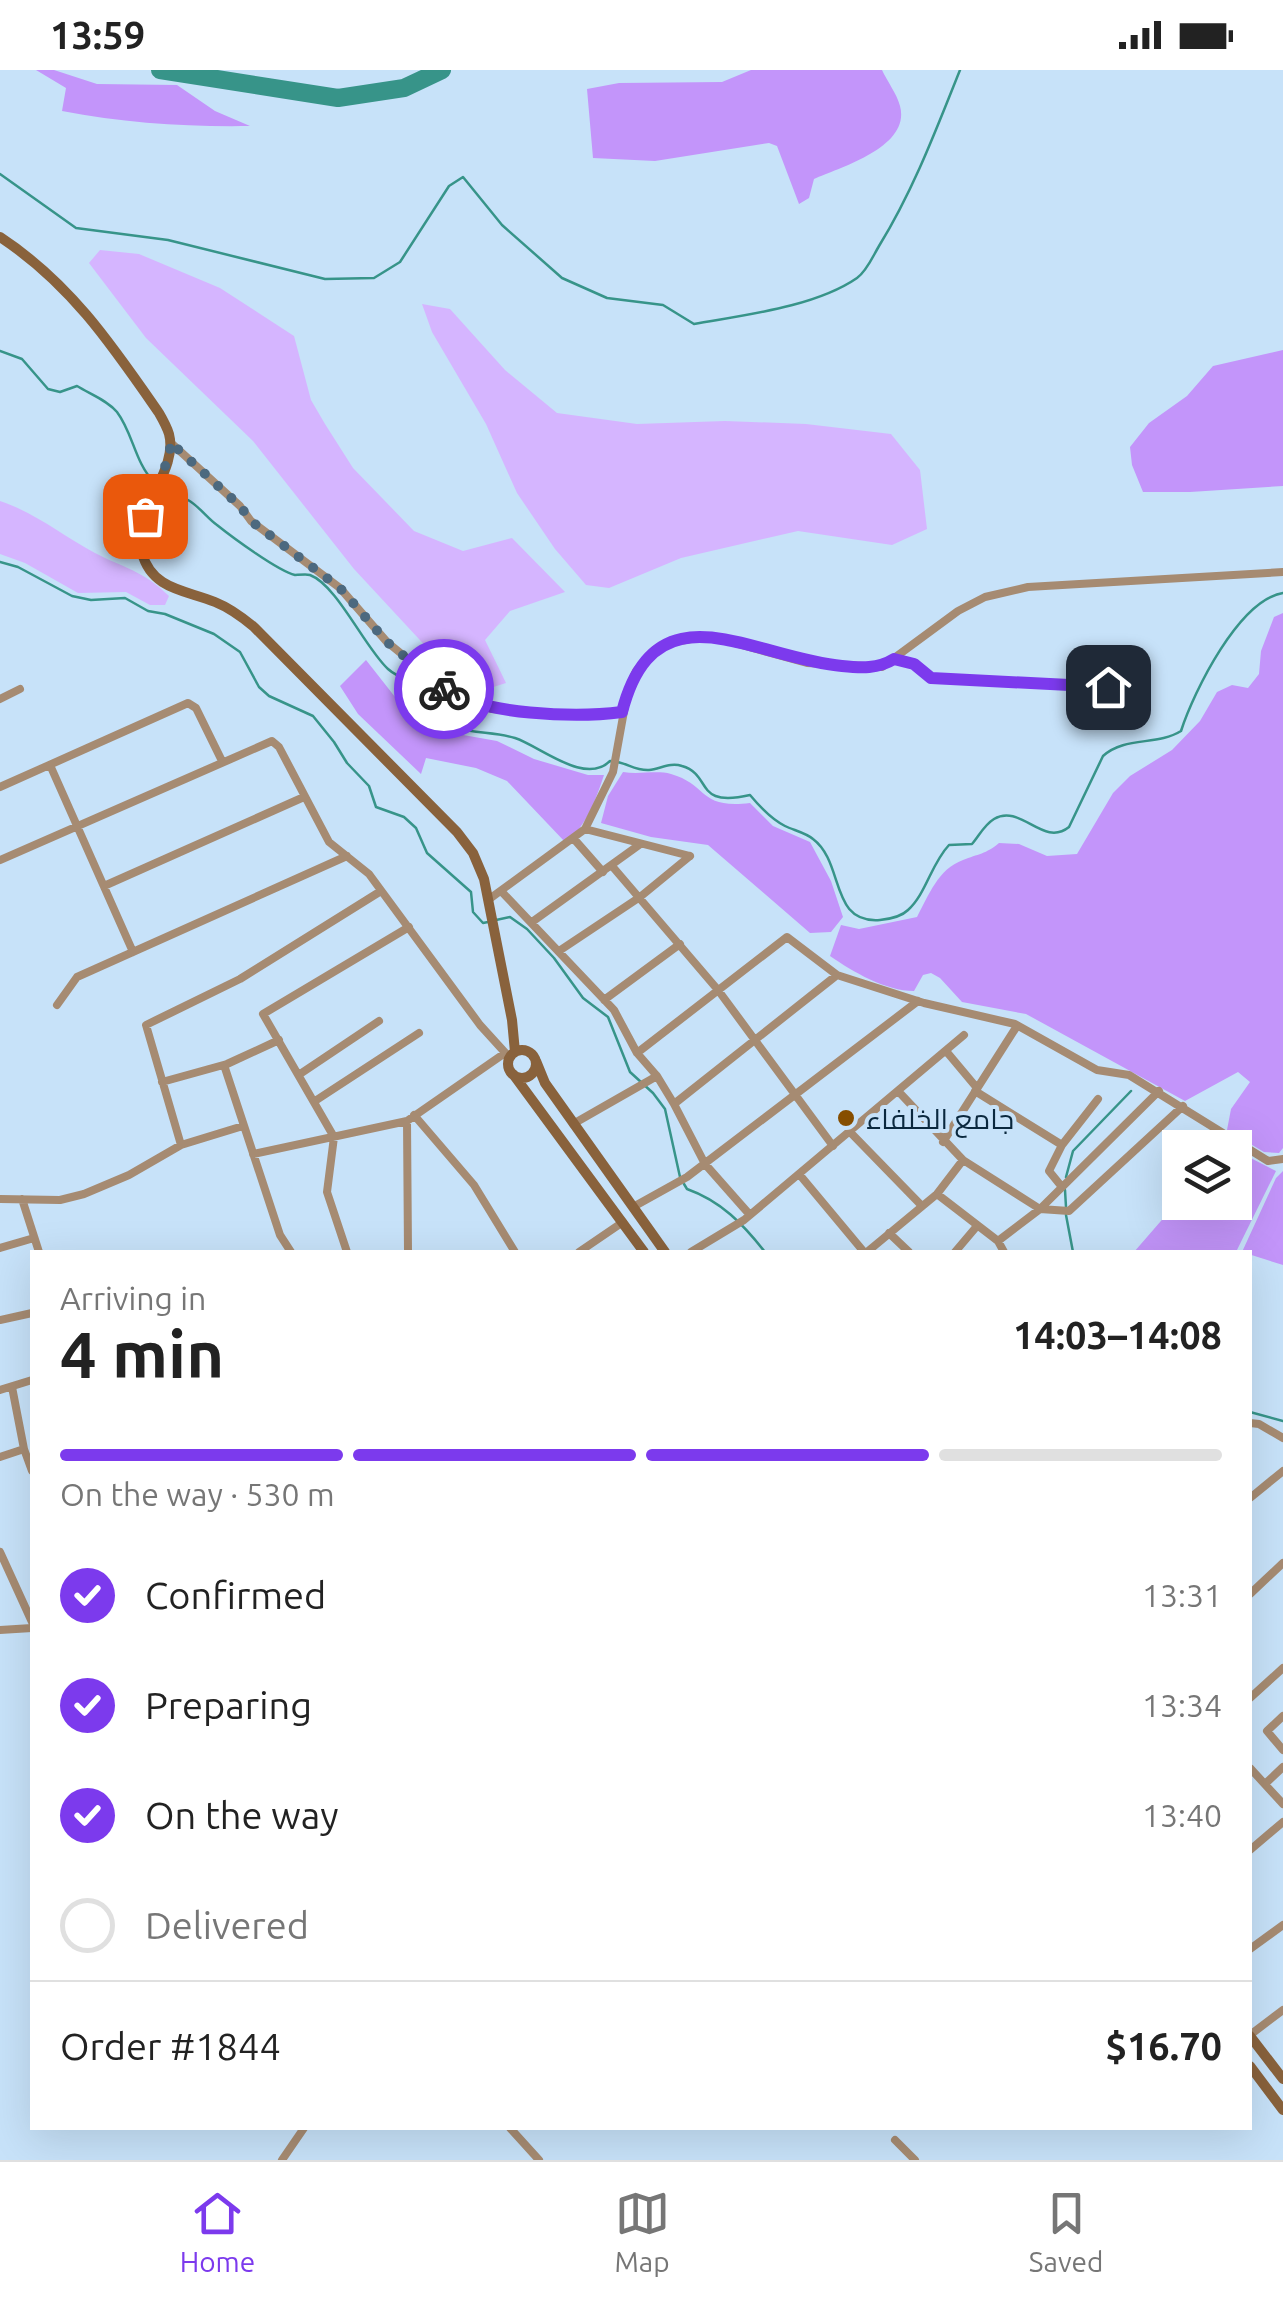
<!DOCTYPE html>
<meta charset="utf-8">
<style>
:root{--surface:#fff;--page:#f2f2f2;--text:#222;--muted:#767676;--line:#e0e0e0;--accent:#7c3aed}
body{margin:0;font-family:Ubuntu,Cairo,sans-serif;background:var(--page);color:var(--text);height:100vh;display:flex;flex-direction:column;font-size:38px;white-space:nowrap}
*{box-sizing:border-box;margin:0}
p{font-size:32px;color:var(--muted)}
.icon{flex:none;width:55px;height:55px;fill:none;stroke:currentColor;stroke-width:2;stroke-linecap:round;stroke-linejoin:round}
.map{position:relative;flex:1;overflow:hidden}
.panel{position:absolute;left:30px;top:1180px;width:1222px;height:880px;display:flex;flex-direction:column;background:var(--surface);border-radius:0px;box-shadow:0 10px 40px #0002}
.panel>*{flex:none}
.controls{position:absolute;left:1162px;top:1060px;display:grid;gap:20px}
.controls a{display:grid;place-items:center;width:90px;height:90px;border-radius:0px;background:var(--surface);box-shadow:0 10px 40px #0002;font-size:50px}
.pin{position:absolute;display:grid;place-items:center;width:85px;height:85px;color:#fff;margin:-42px;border-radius:20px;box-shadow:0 5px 15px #0006}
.courier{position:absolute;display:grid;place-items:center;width:100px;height:100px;margin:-50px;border:8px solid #7c3aed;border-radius:50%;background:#fff;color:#222;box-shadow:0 2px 12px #0007}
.head em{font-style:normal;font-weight:700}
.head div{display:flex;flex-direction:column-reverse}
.head{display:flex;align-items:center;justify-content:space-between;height:170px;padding:0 30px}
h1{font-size:65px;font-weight:700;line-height:75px}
.bar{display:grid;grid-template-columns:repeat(4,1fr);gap:15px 10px;align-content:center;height:120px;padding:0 30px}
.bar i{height:12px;border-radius:8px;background:var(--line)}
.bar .on{background:var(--accent)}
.bar p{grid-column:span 4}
.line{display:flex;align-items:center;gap:25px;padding:0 30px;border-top:2px solid var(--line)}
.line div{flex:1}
ol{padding:0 30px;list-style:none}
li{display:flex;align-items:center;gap:30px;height:110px}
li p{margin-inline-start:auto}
li .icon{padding:10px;border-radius:50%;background:var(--accent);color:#fff;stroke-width:4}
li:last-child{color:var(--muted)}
li i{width:55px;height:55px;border:5px solid var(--line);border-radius:50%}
.status{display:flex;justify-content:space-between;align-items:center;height:70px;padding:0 50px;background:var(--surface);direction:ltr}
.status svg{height:28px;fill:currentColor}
.dock{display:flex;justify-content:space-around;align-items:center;height:140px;border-top:2px solid var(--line);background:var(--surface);font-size:28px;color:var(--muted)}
.dock a{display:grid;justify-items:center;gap:5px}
.dock .on{color:var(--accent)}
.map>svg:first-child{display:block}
.green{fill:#d5b5ff}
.forest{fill:#c395fa}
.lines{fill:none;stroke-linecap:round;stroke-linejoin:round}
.stream{stroke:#379489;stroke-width:2.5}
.river{stroke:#379489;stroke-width:18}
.minor{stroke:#a68b72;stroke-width:8}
.secondary{stroke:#89623c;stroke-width:10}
.done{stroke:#4c697f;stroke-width:10;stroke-dasharray:0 18}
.route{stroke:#7c3aed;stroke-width:12}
.poi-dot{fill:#864e00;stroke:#c7e2f9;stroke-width:4}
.labels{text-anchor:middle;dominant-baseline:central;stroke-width:8;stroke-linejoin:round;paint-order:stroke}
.poi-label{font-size:28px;fill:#0a283e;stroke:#c7e2f9;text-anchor:start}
</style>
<div class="status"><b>13:59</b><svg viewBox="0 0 49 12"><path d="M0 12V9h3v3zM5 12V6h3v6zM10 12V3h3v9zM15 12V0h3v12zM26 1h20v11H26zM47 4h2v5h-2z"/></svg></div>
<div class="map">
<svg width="1283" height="2090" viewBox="0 0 1283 2090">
<rect width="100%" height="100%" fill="#c7e2f9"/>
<path class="green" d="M100,180L139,184L220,218L294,266L311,330L325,354L353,398L414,461L463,481L512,468L565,522L510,541L485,570L506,613L487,619L467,612L444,596L354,499L253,371L146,268L89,193Z
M422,234L450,239L505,300L557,343L637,354L725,351L806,354L891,364L920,400L927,459L892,475L798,461L681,488L609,518L586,515L555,479L517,423L486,354L432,262Z
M0,431C36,443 63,466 95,483C126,499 142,500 169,526L165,535H150L126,522L78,523L25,493L0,484Z"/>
<path class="forest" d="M36,0H54L97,14L177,15L215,41L250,56C187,57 124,53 62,41L66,18Z
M751,0H882C887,11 897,24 900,36C911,77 841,97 814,109L809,128L799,134L777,76L769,73L655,91L593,88L587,19L619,13L722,12Z
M1283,280V416L1190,422H1143L1132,395L1130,377L1149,353L1187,326L1213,296Z
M1283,543V1078L1279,1083L1264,1082L1227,1060L1231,1039L1250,1012L1238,1002L1185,1031L1026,944L962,932L940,908L931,903L923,905L914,921C886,921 853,902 830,886L841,855L859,859L917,847C929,825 938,799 963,790C978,784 986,784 999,773L1019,774L1047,786L1077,784L1113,723L1130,706L1172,680L1200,651L1217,622L1232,615L1248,618L1259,604L1261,581L1274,547Z
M366,590L399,632L452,663L497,671L534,689L588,705H604C595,732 587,754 566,773L507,711L476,698L426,688L421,704L358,644L340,616Z
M623,702C639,705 656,700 671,704C709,715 698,739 750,733L773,756L810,772L831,811L843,847L831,862L810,863L708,775L651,767L601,753L608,726Z
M1235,1080L1276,1101L1236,1182H1134L1180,1129V1132H1235Z
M1283,1101V1195L1242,1182L1276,1108Z"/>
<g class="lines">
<path class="stream" d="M0,104L76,158L168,170L325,209L374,208L400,192L449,116L463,107L502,155L562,208L607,228L663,235L694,254C744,245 815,237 857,208C867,201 873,186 879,176C913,121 936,60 960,0
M0,281L22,289L48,319L60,322L77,316C90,324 107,330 117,342C133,363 135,393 154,412
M160,417C169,425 178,425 188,430C199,436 207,448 217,455C232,467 278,501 295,505C297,505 307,504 310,505C337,515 365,578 388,599C409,618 432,605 432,642C455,667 485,659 515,668C540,676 585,716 610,691C625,691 634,701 649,700C660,699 670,692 682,696C713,705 693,738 750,725C760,737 771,749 785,756C793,760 806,763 813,769C845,793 829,854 880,850C890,849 901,847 908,840C926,824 931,794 949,775L972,774C979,766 984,755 994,749C1021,733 1043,778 1069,757L1103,686C1125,666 1157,676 1181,661C1194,621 1239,530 1283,523
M0,492L18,497L72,526L91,530L125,528L148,541L165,544L214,564L240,582L259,617L269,626L313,646L334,672L347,693L369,716L376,737L404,747L416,758L427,783L471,822L473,842L483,853L488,852
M496,850L510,847L527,859L554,888L583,928L608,947L630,1002L653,1023L665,1039L680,1107
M1066,1107L1073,1081L1131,1021
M684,1114L687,1119C721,1131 743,1154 765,1182
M1065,1120L1066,1137
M1066,1145L1073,1182
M1250,1342L1283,1351"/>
<path class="river" d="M160,0L338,28L404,18L442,0"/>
<path class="minor" d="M170,372L240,436L251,451L340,518L387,572L447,621L492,639L599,646L622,642
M894,589L914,593L931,608L1131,618
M0,629L20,619
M50,695L133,882
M0,717L188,633L196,638L222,691
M585,759L690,786
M574,769L603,802
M0,790L272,671L279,677L329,772L369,804L480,955L510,988
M612,796L718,920L833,1076
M104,816L304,727
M501,821L614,940L637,983L657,1006L674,1034L705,1094L750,1145
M488,830L585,759L613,702L628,619L636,601L654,580L668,573L709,566L807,593L882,597L958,541L985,527L1028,517L1283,502
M532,852L639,775
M559,881L640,827L690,786
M604,930L680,874
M57,935L77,907L347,786
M946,981L977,1018
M637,983L787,867L837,905
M224,995L280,1165L291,1182
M300,1004L379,951
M162,1012L227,994L279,970
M898,1021L963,1090L1040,1139L1159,1021
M975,1021L1062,1075
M315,1031L419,963
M674,1034L837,905L924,933L1015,954L1097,1000L1129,1005L1268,1091L1283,1089
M414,1045L474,1115L515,1182
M407,1051L408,1182
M573,1054L657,1006
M850,1062L922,1136
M943,1072L1017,956
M181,1075L146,955L240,909L381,821
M253,1084L407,1051L505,983
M799,1104L864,1182
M1062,1117L1049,1101L1062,1075L1098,1029
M937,1124L998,1171L1004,1182
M0,1129L60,1130L84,1124L129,1105L181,1075L243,1056
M22,1129L39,1182
M633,1137L687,1107L918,931
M889,1163L909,1182
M998,1171L1040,1139L1069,1141L1183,1036
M0,1178L34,1168
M347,1182L327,1122L334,1067L263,944L409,857
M579,1182L623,1152
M691,1182L744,1150L964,965
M867,1182L937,1124L963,1090
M955,1182L977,1156
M0,1250L32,1243
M0,1320L32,1310
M1250,1353L1259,1354L1283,1368
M24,1379L32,1401
M0,1387L24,1379L12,1317
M1250,1428L1283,1401
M0,1482L32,1552
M1250,1524L1283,1493
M0,1560L32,1558
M1250,1628L1283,1598
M1283,1646L1267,1661L1283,1680
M1250,1698L1283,1734
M1265,1714L1283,1697
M1250,1780L1283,1752
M1250,1879L1283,1855
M1250,1965L1283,1940
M510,2058L539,2090
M895,2070L915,2090
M282,2090L304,2058"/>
<path class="secondary" d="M0,167C70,213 112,275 159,343C163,350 167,357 169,364C179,402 131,441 142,483C152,520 186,520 215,532C230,538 242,547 254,557L457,762L473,783L484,809L512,950L515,982
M508 994a14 14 0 1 1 28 0a14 14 0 1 1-28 0Z
M536,991L545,1013L665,1182
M513,1004L644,1182
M1250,1966L1283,2009
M1250,1996L1283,2040"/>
</g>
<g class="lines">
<path class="done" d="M145,446L170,384V372L240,436L251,451L340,518L387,572L444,619"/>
<path class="route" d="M444,619C482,645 576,648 622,642C655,513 753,588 842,596C861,598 878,599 894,589L914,594L931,608L1108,617"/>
</g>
<circle class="poi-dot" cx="846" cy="1048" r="10"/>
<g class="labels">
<g class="poi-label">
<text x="866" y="1048">جامع الخلفاء</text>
</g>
</g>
</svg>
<div class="controls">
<a><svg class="icon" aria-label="layers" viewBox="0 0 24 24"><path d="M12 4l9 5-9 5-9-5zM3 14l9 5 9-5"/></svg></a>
</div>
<div class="pin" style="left:145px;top:446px;background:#ea580c"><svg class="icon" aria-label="bag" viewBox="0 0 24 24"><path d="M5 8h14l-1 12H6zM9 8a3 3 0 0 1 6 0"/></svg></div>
<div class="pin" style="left:1108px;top:617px;background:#1f2937"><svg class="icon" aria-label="home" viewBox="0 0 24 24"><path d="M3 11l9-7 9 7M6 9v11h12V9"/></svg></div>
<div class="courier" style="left:444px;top:619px"><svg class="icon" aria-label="bike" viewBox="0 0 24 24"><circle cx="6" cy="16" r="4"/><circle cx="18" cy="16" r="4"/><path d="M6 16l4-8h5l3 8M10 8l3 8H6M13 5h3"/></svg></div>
<section class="panel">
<div class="head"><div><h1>4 min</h1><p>Arriving in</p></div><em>14:03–14:08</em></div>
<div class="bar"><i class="on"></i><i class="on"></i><i class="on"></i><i></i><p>On the way · 530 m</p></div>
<ol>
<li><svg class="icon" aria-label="check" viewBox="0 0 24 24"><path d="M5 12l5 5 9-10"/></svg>Confirmed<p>13:31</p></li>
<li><svg class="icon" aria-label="check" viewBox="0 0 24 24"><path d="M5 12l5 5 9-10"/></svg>Preparing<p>13:34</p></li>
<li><svg class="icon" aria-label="check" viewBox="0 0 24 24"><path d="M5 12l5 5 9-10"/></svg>On the way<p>13:40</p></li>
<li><i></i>Delivered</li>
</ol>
<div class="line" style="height:130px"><div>Order #1844</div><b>$16.70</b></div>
</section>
</div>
<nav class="dock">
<a class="on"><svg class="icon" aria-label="home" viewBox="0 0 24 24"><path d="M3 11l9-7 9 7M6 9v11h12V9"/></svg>Home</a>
<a><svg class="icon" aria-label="map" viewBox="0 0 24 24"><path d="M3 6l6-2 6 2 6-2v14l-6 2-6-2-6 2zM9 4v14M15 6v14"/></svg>Map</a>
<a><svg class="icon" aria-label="saved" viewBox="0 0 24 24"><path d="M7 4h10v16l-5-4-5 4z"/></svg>Saved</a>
</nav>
